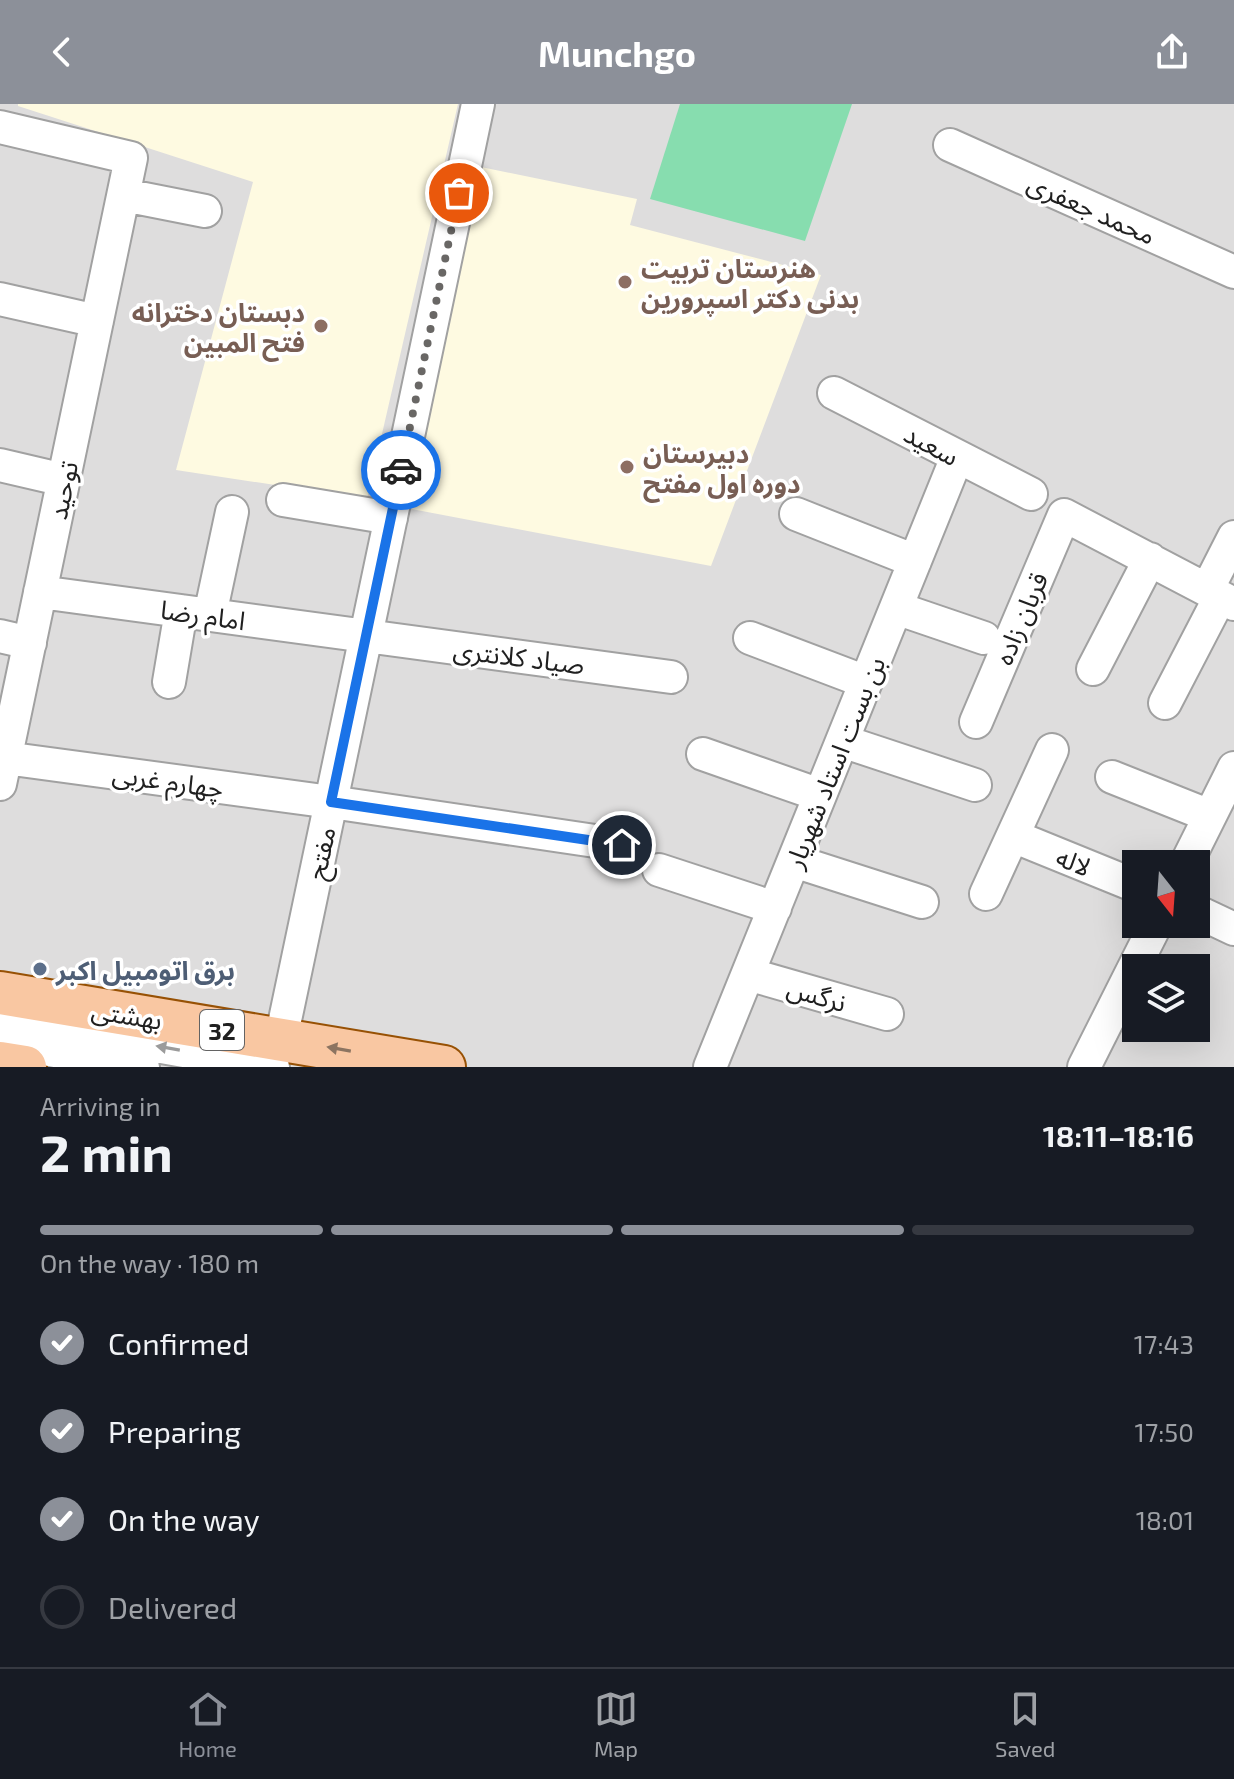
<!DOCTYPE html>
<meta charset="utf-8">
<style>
:root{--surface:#171b24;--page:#242831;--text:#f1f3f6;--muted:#9ea1a6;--line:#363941;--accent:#8c9099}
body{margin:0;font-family:"Exo 2","Noto Sans Arabic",sans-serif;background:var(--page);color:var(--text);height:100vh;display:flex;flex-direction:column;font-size:30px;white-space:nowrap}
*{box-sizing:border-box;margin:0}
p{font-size:26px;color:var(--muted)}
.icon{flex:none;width:44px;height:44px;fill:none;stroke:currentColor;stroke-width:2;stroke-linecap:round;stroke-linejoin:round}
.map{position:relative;height:963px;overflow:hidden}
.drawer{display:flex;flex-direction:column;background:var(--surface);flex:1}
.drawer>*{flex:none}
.needle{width:52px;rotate:163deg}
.buttons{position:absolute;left:1122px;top:746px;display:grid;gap:16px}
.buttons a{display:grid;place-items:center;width:88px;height:88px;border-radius:0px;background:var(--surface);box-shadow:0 8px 32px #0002;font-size:40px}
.pin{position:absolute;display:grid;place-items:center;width:68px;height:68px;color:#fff;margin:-34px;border:4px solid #fff;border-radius:50%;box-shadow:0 2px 8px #0007}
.courier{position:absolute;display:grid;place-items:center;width:80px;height:80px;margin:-40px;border:6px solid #1a73e8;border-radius:50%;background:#fff;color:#222;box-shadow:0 2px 10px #0007}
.head em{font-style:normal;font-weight:700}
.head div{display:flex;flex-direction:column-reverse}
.head{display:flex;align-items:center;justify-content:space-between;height:136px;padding:0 40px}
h1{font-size:52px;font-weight:700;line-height:60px}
.bar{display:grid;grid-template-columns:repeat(4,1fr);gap:12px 8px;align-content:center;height:96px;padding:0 40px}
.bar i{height:10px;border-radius:6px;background:var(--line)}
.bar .active{background:var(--accent)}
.bar p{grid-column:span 4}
ol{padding:0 40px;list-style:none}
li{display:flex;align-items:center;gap:24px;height:88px}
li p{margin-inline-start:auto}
li .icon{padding:8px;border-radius:50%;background:var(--accent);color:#fff;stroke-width:4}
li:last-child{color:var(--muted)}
li i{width:44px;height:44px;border:4px solid var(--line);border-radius:50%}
header{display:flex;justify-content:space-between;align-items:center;height:104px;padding:0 40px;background:var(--accent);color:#fff;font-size:36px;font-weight:700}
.tabs{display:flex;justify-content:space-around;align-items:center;height:112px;border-top:2px solid var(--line);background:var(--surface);font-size:22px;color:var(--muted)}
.tabs a{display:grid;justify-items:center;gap:4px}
.tabs .active{color:var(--accent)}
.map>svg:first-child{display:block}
.residential{fill:#dedddd;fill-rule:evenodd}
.education{fill:#fefae1}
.pitch{fill:#87ddaf}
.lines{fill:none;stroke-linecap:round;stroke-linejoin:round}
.minor-casing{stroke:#a1a1a1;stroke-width:36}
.major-casing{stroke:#975104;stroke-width:46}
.minor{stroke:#fff;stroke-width:32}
.major{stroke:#f9c7a2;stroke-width:42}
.oneway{fill:#9b9b9b}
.oneway2{fill:#8c7461}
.done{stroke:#696765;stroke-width:8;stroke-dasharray:0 14.4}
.route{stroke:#1a73e8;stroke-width:10}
.education-dot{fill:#8d6e63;stroke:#fff;stroke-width:3}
.service-dot{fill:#5c6f8a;stroke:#fff;stroke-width:3}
.labels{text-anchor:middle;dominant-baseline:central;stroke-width:7;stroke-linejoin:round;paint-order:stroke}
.shield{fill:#fff;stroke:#636363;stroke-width:2}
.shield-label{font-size:24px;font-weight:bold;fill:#202020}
.street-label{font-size:26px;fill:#202020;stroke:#fff}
.education-label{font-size:26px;font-weight:bold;fill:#785e54;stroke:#fff;text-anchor:start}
.service-label{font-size:26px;font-weight:bold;fill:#4e5e75;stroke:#fff;text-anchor:start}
</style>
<header><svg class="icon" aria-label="back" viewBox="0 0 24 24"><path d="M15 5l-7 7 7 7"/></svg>Munchgo<svg class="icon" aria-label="share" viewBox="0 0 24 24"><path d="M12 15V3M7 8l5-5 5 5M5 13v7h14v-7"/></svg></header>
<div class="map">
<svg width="1234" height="963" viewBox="0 0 1234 963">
<rect width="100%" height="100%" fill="#f0ebe6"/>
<path class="residential" d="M0,0H1234V963H0ZM1136,760H1196V820H1136ZM1136,864H1196V924H1136Z"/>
<path class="education" d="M18,0H458L367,395L176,366L253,78L18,2Z
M481,63L637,95L630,121L821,171L711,462L401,403Z"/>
<path class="pitch" d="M680,0H852L805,137L650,95Z"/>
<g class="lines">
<defs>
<path id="minor" d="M0,23L131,54L0,680
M950,41L1234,168
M124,91L205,107
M0,195L97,217
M834,289L1031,390
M0,361L64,376
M283,396L391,414
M796,410L915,457
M1207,486L1234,433
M40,488L671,573
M896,504L984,534
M210,511L232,408
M0,532L30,539
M750,534L866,578
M1093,565L1150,455
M169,578L181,507
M1165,599L1220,493
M976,618L1064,411L1234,500
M842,637L975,681
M703,650L820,691
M5,654L331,698L622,741
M1112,673L1210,712
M1013,732L1136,782
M794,757L922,798
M1186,760L1234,664
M659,766L775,804
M986,790L1052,646
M1196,807L1234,825
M748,870L887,910
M0,914L273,963
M281,935L478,0
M0,937L143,963
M710,963L957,353
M1084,963L1156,820"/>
<path id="major" d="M0,889L444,963
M0,959L25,963"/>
</defs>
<use href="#minor" class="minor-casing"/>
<use href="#major" class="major-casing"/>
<use href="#minor" class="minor"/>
<use href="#major" class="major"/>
</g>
<defs><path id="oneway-solid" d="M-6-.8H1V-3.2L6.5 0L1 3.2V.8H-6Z" transform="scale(2)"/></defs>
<use class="oneway" href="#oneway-solid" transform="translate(168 944) rotate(-170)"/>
<use class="oneway2" href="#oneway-solid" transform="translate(339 945) rotate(-170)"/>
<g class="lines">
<path class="done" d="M401,366L459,89"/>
<path class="route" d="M401,366L331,698L622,741"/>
</g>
<g class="education-dot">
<circle cx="625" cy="178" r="8"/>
<circle cx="321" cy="222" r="8"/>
<circle cx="627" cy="363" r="8"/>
</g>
<circle class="service-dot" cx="40" cy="865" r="8"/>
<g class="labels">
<rect class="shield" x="200" y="906" width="44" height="40" rx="6"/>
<g class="shield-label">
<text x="222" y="926">32</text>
</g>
<g class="street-label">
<text transform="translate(1092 104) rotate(24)">محمد جعفری</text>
<text transform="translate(932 340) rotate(28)">سعید</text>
<text transform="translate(62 386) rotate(-78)">توحید</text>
<text transform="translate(203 510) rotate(8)">امام رضا</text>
<text transform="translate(1020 514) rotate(-67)">قربان زاده</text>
<text transform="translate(519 552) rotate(7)">صیاد کلانتری</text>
<text transform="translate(834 658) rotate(-68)">بن بست استاد شهریار</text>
<text transform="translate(168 676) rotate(8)">چهارم غربی</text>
<text transform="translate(320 749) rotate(-78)">مفتح</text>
<text transform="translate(1074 757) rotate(22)">لاله</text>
<text transform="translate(817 890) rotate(16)">نرگس</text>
<text transform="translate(127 910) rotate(9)">بهشتی</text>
</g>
<g class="education-label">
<text x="641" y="163">هنرستان تربیت<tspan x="641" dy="30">بدنی دکتر اسپرورین</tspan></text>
<text x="305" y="207" text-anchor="end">دبستان دخترانه<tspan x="305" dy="30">فتح المبین</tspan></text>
<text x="643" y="348">دبیرستان<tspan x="643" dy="30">دوره اول مفتح</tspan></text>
</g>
<g class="service-label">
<text x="56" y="865">برق اتومبیل اکبر</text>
</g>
</g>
</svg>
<div class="buttons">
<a><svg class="needle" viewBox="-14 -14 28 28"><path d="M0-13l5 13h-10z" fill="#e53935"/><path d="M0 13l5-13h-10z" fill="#9ea1a6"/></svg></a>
<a><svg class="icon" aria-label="layers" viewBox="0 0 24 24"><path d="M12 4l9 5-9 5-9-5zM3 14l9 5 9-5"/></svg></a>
</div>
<div class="pin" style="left:459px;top:89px;background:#ea580c"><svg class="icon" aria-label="bag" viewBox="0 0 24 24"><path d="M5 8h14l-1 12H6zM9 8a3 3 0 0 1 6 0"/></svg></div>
<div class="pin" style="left:622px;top:741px;background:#1f2937"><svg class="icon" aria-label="home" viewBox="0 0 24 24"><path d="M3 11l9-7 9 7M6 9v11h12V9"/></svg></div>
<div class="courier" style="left:401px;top:366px"><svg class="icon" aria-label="car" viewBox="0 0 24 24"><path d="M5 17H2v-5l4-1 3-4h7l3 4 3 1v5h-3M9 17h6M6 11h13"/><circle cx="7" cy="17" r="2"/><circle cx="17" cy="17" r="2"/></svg></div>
</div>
<section class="drawer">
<div class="head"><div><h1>2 min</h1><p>Arriving in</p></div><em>18:11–18:16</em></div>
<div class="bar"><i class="active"></i><i class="active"></i><i class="active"></i><i></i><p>On the way · 180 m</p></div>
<ol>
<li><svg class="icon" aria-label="check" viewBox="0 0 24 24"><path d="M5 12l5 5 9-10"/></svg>Confirmed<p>17:43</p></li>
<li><svg class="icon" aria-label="check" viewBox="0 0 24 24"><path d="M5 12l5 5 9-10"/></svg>Preparing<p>17:50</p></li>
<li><svg class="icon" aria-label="check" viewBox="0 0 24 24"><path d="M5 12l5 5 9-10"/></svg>On the way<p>18:01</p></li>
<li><i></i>Delivered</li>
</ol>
</section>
<nav class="tabs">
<a class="active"><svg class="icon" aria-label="home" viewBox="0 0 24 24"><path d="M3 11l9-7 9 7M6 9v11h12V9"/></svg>Home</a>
<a><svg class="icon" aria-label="map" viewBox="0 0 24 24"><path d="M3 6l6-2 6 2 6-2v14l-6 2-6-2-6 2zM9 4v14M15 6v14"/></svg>Map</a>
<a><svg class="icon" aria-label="saved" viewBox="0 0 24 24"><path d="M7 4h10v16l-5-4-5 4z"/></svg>Saved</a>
</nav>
